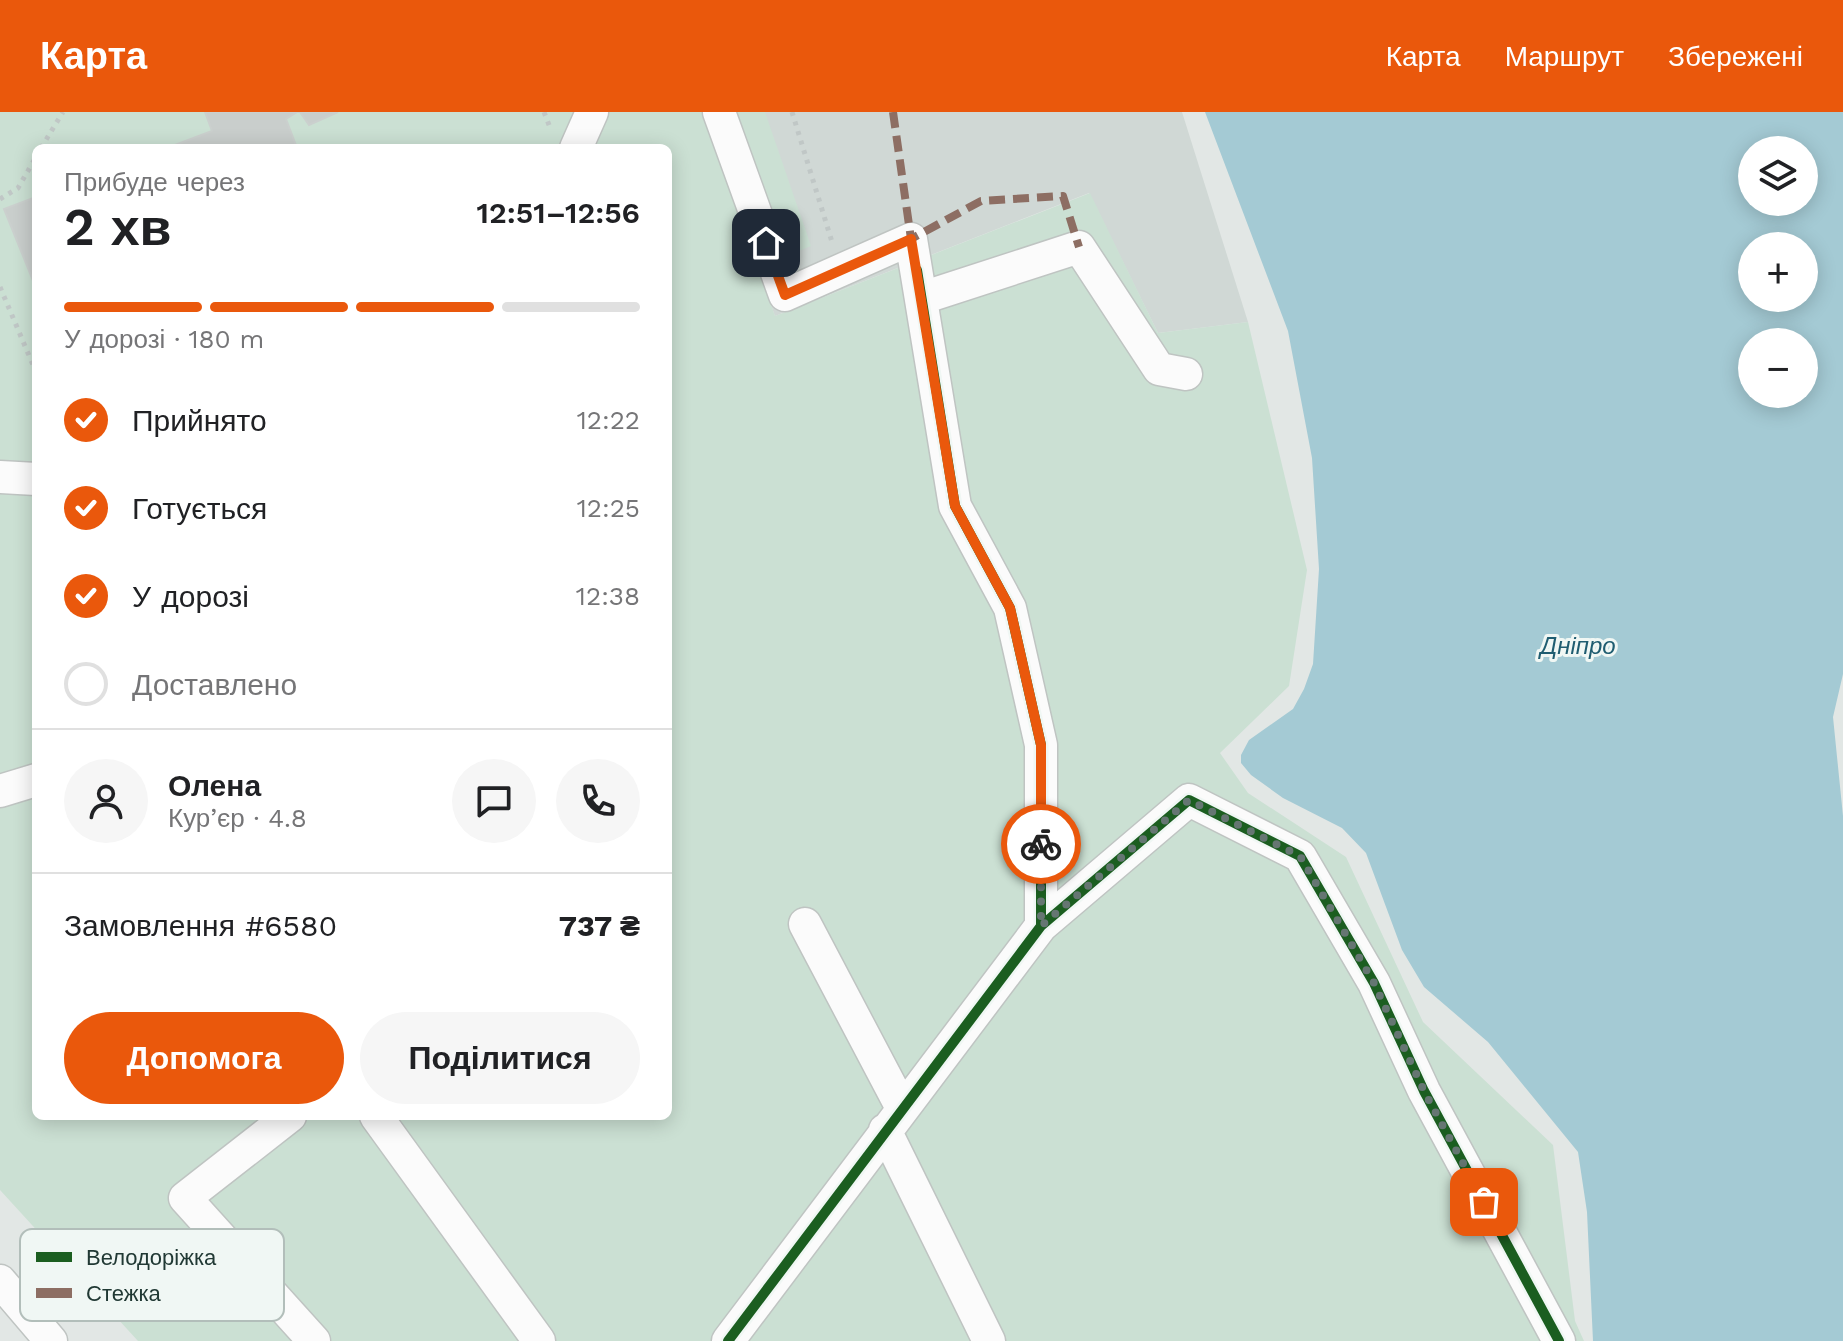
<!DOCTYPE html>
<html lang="uk">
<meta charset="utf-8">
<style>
:root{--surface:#fff;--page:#f6f6f6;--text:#202124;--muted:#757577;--line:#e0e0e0;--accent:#ea580c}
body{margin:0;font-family:"Work Sans",sans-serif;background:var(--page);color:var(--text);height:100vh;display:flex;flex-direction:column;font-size:30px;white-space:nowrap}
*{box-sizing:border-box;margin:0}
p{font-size:26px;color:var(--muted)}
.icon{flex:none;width:44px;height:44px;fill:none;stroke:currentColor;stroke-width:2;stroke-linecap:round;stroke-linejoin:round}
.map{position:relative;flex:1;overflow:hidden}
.sheet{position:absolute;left:32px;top:32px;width:640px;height:976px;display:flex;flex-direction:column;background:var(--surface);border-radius:12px;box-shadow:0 4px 20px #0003}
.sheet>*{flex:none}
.tools{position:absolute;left:1738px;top:24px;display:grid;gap:16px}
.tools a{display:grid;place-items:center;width:80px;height:80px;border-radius:50%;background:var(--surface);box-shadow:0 4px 20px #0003;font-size:40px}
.pin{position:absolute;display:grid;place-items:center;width:68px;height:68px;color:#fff;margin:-34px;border-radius:16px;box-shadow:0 4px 12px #0006}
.courier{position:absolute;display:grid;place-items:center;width:80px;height:80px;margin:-40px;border:6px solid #ea580c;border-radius:50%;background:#fff;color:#222;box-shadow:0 2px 10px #0007}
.overview em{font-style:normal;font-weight:600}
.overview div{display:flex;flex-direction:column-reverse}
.overview{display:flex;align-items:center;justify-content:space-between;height:136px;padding:0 32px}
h1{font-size:52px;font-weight:600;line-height:60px}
.bar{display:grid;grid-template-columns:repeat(4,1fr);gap:12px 8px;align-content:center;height:96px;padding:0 32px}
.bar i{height:10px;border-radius:6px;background:var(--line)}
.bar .active{background:var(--accent)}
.bar p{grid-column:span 4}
.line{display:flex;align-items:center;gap:20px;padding:0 32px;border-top:2px solid var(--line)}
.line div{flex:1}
.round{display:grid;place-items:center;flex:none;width:84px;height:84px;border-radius:42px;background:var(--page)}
ol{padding:0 32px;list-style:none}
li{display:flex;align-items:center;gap:24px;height:88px}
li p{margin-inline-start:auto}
li .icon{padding:8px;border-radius:50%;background:var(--accent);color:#fff;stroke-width:4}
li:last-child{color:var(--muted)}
li i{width:44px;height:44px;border:4px solid var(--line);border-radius:50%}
.button{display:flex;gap:16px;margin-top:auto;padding:16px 32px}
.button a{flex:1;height:92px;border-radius:48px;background:var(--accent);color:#fff;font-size:32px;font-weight:600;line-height:92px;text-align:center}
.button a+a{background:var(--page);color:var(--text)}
header{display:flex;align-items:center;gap:48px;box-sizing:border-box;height:112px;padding:0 40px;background:var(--accent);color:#fff}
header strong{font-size:38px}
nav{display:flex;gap:44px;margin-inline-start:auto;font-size:28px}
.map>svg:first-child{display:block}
.built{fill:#d0d8d5}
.green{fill:#cbe0d3;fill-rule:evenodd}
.water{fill:#a4cad4;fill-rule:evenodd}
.building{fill:#c9cecc;stroke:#cbd0ce;stroke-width:2}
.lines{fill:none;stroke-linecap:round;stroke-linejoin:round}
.minor-casing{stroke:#bfc4c2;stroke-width:35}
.path{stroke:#c0c7c6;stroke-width:5;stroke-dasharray:4 6;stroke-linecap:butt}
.minor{stroke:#fbfbfb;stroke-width:32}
.quiet{stroke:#8d6e63;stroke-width:8;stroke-dasharray:16 8;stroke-linecap:butt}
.cycleway-casing{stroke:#f0f7f4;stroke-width:15}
.cycleway{stroke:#1b5e20;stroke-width:10}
.done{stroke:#657672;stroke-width:8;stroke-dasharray:0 14.4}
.route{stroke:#ea580c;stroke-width:10}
.labels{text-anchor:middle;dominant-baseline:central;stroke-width:6;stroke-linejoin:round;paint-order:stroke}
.water-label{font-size:24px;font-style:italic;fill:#1f5d71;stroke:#f0f7f4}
.key{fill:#f0f7f4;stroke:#b2beba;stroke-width:2}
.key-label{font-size:22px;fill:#213934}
</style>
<header>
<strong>Карта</strong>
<nav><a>Карта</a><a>Маршрут</a><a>Збережені</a></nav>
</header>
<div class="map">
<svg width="1843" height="1229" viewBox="0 0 1843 1229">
<rect width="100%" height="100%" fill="#e2e7e5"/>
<path class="built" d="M0,0H1182L1248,210L1158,221L1089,81L775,204L758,158L668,36H36Z"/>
<path class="green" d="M0,0H765L811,134L758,156L775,204L1090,81L1158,221L1248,210L1307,458L1289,574L1220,641L1248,681L1346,745L1423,910L1553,1033L1575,1209L1584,1229H138L0,1078ZM36,36H668V1004H36Z"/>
<path class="water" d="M1205,0H1843V562L1833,605L1843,704V1229H1593L1587,1100L1578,1040L1488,930L1424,875L1402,838L1366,741L1342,716L1283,686L1251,663L1241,651V643L1249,628L1293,597L1304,577L1313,552L1319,457L1312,346L1288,219ZM1752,38H1804V90H1752ZM1752,134H1804V186H1752ZM1752,230H1804V282H1752Z"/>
<path class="building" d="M205,0H297L286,7L297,36H167L212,19Z
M300,0H338L309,13Z
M36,85V176L4,97Z"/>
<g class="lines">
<defs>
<path id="minor" d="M719,0L785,183L911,127L955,394L1010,496L1041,633V814
M576,36L592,0
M922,186L1079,135L1159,257L1186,262
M0,365L36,367
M0,679L36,668
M805,812L902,996
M290,1004L185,1086L314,1229
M376,1004L539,1229
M885,1018L989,1229
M0,1169L51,1229
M728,1229L1041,814L1189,688L1300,744L1374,871L1424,979L1559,1229"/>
</defs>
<use href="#minor" class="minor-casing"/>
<path class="path" d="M544,0L551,18
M792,0L832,130
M41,36L63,0
M0,87L18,76L36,45
M0,175L36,260"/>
<use href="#minor" class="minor"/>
<path class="quiet" d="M893,0L911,127L981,89L1063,84L1079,135"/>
<defs>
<path id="cycleway" d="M917,158L955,394L1010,496L1041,633V814
M728,1229L1041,814L1189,688L1300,744L1374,871L1424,979L1559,1229"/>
</defs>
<use href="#cycleway" class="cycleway-casing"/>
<use href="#cycleway" class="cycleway"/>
</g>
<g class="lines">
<path class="done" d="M1041,732V814L1189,688L1300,744L1374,871L1424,979L1484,1090"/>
<path class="route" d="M766,131L785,183L911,127L955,394L1010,496L1041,633V732"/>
</g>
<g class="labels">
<g class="water-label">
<text x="1578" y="534">Дніпро</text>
</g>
</g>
<rect x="20" y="1117" width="264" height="92" rx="12" class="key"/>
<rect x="36" y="1140" width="36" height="10" fill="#1b5e20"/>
<rect x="36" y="1176" width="36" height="10" fill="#8d6e63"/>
<g class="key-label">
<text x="86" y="1153">Велодоріжка</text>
<text x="86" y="1189">Стежка</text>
</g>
</svg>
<div class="tools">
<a><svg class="icon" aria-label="layers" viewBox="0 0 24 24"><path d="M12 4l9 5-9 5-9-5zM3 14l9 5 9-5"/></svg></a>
<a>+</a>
<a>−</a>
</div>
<div class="pin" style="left:1484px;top:1090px;background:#ea580c"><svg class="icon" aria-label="bag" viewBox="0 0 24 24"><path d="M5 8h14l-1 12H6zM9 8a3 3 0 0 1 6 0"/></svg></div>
<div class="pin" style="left:766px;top:131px;background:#1f2937"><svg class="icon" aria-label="home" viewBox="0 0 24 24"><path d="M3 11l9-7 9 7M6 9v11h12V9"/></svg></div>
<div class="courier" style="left:1041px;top:732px"><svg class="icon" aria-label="bike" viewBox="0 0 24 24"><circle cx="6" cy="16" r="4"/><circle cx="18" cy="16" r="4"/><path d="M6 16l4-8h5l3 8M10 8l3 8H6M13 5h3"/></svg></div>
<section class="sheet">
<div class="overview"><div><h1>2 хв</h1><p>Прибуде через</p></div><em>12:51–12:56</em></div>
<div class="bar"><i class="active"></i><i class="active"></i><i class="active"></i><i></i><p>У дорозі · 180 m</p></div>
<ol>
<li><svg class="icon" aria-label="check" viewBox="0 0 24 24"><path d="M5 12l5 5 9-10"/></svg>Прийнято<p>12:22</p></li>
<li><svg class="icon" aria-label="check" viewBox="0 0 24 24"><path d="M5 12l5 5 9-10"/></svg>Готується<p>12:25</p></li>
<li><svg class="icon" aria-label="check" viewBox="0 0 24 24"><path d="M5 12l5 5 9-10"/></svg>У дорозі<p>12:38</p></li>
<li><i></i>Доставлено</li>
</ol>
<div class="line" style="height:144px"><a class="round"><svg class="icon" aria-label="person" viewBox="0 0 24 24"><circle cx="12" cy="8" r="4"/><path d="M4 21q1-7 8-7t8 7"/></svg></a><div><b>Олена</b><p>Кур’єр · 4.8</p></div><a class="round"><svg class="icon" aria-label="chat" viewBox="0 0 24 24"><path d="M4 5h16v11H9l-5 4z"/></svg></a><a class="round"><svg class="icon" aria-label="phone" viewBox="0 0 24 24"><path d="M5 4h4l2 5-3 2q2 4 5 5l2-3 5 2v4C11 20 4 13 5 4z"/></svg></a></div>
<div class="line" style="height:104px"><div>Замовлення #6580</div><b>737 ₴</b></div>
<div class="button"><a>Допомога</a><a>Поділитися</a></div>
</section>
</div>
